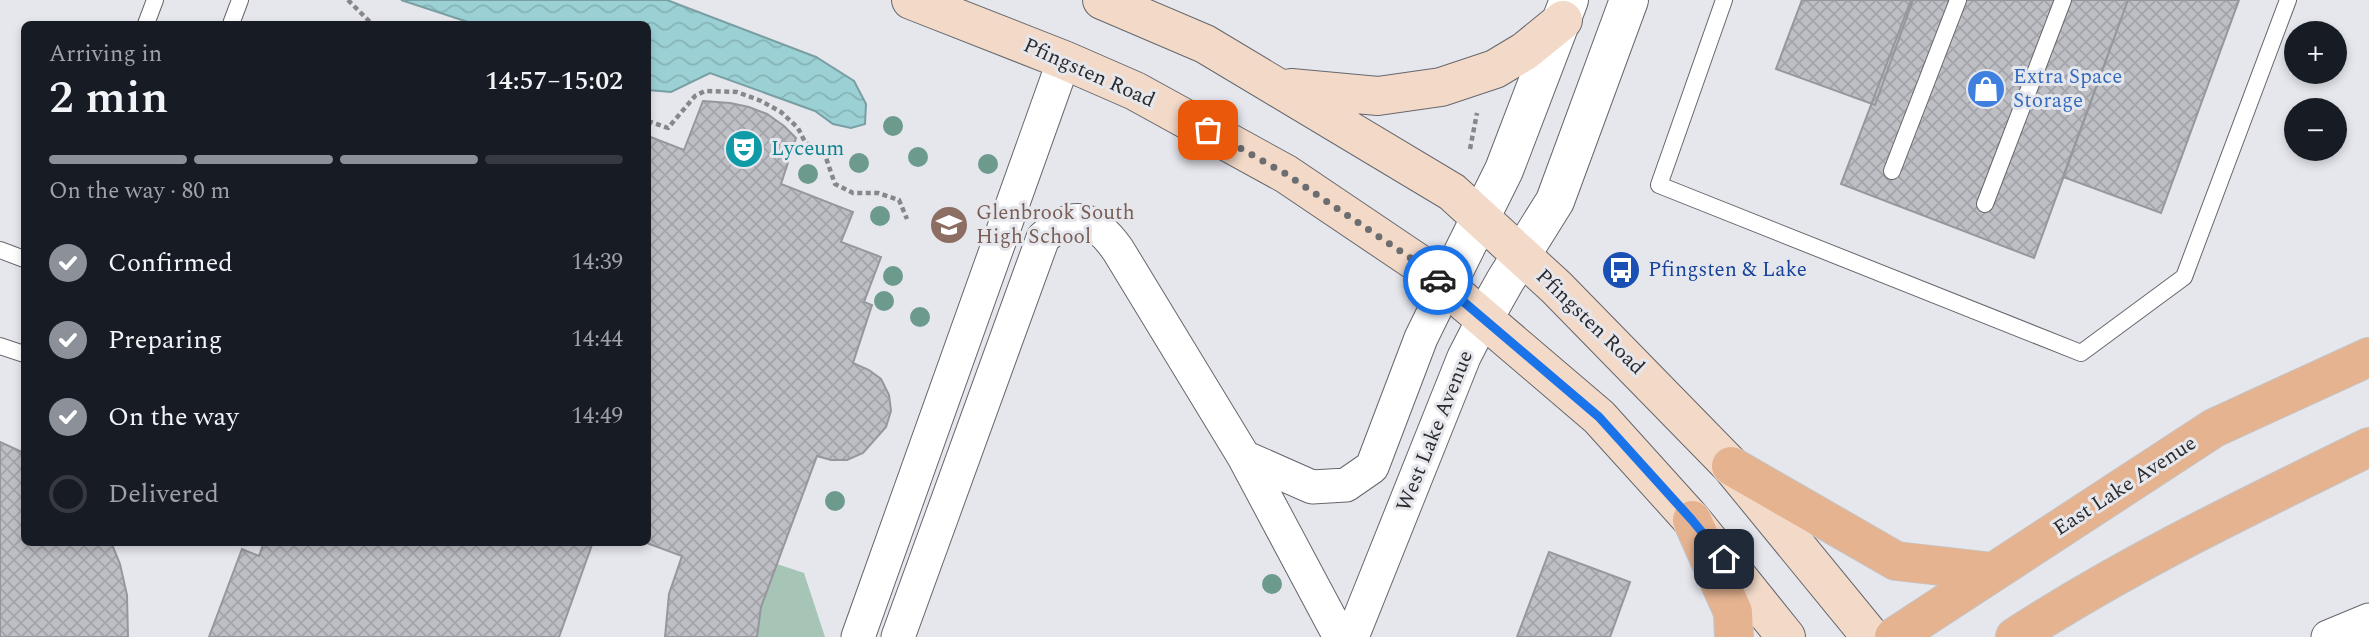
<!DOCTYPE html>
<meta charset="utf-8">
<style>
:root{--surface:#171b24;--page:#242831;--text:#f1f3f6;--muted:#9ea1a6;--line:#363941;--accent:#8c9099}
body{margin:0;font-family:Spectral,serif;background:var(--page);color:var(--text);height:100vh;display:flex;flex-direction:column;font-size:26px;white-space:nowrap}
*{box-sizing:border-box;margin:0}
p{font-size:23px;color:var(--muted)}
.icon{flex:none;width:38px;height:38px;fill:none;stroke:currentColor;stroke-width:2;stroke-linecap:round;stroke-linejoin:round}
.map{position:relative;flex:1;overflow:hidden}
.details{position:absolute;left:21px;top:21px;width:630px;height:525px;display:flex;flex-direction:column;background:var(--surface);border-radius:10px;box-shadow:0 4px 10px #0003}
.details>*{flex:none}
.tools{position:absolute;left:2284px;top:21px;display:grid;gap:14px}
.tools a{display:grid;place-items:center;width:63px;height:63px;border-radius:50%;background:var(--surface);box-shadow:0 4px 10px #0003;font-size:35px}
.pin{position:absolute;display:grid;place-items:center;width:60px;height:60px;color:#fff;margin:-30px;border-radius:14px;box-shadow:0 4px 10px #0006}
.courier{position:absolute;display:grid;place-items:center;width:70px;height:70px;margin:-35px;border:5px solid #1a73e8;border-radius:50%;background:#fff;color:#222;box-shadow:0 2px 9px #0007}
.headline em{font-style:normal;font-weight:600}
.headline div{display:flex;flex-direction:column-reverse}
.headline{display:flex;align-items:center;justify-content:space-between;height:119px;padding:0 28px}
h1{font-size:46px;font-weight:600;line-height:52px}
.bar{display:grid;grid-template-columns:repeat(4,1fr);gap:10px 7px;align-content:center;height:84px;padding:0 28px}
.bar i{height:9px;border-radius:5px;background:var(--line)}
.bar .active{background:var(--accent)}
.bar p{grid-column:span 4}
ol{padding:0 28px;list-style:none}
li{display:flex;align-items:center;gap:21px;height:77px}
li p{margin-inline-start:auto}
li .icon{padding:7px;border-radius:50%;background:var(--accent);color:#fff;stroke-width:4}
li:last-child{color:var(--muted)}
li i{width:38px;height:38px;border:4px solid var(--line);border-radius:50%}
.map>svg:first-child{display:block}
.garden{fill:#a7c5b6}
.water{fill:url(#water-waves);stroke:#799fa3;stroke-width:2}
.building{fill:url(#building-cross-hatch);stroke:#96979c;stroke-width:2}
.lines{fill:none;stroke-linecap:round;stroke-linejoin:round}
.service-casing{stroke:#66676c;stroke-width:18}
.minor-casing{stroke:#66676c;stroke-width:35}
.tertiary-casing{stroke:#66676c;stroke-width:40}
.secondary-casing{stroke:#66676c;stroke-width:40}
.primary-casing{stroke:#c4c4c4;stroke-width:40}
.path{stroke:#87878b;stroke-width:4.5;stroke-dasharray:5 3.5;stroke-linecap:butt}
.service{stroke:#fff;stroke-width:16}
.minor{stroke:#fff;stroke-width:33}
.tertiary{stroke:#fff;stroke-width:38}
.secondary{stroke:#f2d9c8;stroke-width:38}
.primary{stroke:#e6b390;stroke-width:38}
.tree{fill:#6c9b8e}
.done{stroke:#6c6d70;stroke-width:7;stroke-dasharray:0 12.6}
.route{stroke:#1a73e8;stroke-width:9}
.labels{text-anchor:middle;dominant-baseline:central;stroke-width:6;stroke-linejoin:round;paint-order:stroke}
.street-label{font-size:21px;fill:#2b2b2d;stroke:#e6e7ed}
.shop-label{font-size:21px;fill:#366cbe;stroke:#e6e7ed;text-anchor:start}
.culture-label{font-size:21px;fill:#0d838f;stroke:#e6e7ed;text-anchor:start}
.education-label{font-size:21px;fill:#785e54;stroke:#e6e7ed;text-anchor:start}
.transit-label{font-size:21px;fill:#164399;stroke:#e6e7ed;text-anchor:start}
</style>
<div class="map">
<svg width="2369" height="637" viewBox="0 0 2369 637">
<defs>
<pattern id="water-waves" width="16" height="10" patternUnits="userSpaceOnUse" patternTransform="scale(1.75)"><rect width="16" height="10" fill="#9bd1d5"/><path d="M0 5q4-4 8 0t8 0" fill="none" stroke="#86b4b7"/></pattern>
<pattern id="building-cross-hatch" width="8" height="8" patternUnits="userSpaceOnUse" patternTransform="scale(1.75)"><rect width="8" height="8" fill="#bebfc4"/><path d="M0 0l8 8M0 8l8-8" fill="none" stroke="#a3a4a9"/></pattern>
</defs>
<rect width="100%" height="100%" fill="#e6e7ed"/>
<path class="garden" d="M777,564L804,573L825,637H757L761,607Z"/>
<path class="water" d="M401,0H667L816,57L854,81L866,104L865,124L851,128L833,124L815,111L710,73L671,92L648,90V24H474Z"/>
<path class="building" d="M1802,0H1913L1875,105L1776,69Z
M1911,0H2128L2034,258L1841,184Z
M2128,0H2239L2161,213L2063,177Z
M703,101L730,103L749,107L767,114L784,126L796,138L781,184L853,212L841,242L881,257L864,302L872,305L853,363L869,370L881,379L889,395L891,411L886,427L863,453L847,460H831L817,456L761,607L757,637H665L669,594L682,556L644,542H648V136L684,150Z
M0,442L24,453V542H111L120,564L127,595L128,637H0Z
M264,542H593L559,637H209L242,549L259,556Z
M1549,552L1630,582L1610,637H1517Z"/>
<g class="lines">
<defs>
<path id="service" d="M1724,0L1659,185L2081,353L2184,277L2288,0
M146,24L155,0
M231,24L240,0
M1892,171L1958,0
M1985,204L2063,0
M0,250L24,259
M0,346L24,354"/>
<path id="minor" d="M1244,457L1312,487L1346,485L1372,467L1421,338L1446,287
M858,637L1064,60
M898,637L1043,238C1074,210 1095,217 1118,250L1244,457L1340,637
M1352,637L1464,357L1483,320
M2328,637L2369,620"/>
<path id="tertiary" d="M1446,287L1504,170L1569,0
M1483,320L1505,281L1555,201L1629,0"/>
<path id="secondary" d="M911,0L1064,60L1135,91L1286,174L1421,265L1599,417L1692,520L1786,637
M1102,0L1205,44L1452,192L1556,287L1731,466L1871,637
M1291,88L1378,96L1441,87L1495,69L1525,51L1563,20"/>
<path id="primary" d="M1731,466L1896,561L1993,572
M1692,520L1733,612L1734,637
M1894,637L2214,428L2369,357
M2015,637C2127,564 2249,506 2369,447"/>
</defs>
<use href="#service" class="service-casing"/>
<use href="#minor" class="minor-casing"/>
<use href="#tertiary" class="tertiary-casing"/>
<use href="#secondary" class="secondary-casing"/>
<use href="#primary" class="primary-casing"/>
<path class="path" d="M348,0L372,24
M648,121L668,128L695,96L705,91L737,92L761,101L781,112L798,128L805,142L826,158L835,184L853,193H878L899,200L907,219
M1470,149L1477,113"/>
<use href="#service" class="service"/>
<use href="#minor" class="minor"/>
<use href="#tertiary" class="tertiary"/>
<use href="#secondary" class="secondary"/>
<use href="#primary" class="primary"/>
</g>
<g class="tree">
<circle cx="893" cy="126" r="10"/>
<circle cx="918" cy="157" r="10"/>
<circle cx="859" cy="163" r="10"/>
<circle cx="988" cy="164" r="10"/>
<circle cx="808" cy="174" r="10"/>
<circle cx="880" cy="216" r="10"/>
<circle cx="893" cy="276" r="10"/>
<circle cx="884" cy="301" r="10"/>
<circle cx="920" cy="317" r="10"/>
<circle cx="835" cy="501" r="10"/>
<circle cx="1272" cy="584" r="10"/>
</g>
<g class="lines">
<path class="done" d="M1208,130L1286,174L1421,265L1438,280"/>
<path class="route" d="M1438,280L1599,417L1692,520L1724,559"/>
</g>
<defs>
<symbol id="shop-disc" viewBox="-11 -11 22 22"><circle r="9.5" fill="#3f7fe0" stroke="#e6e7ed"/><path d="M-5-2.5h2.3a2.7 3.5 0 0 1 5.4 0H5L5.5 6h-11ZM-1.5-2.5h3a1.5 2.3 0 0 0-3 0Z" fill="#fff"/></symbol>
<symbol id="theatre-disc" viewBox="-11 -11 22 22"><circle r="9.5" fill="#0f9aa8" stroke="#e6e7ed"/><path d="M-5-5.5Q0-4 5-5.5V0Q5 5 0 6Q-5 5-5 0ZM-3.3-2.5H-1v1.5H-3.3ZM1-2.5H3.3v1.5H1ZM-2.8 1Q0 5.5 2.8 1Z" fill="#fff"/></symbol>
<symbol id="school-disc" viewBox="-11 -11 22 22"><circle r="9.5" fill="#8d6e63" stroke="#e6e7ed"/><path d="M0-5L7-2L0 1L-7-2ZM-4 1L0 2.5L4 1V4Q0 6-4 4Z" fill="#fff"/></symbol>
<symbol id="bus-disc" viewBox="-11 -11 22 22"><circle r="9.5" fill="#1a4fb4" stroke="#e6e7ed"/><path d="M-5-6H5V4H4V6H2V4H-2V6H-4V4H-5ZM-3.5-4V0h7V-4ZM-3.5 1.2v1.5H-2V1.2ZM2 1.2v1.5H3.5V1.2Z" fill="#fff"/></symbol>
</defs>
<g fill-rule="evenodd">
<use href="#shop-disc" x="1964" y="67" width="44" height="44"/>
<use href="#theatre-disc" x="722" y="127" width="44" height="44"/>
<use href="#school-disc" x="927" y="203" width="44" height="44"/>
<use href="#bus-disc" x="1599" y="248" width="44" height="44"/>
</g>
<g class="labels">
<g class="street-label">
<text transform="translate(1089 73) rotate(24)">Pfingsten Road</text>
<text transform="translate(1590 322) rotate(44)">Pfingsten Road</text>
<text transform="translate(1435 431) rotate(-68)">West Lake Avenue</text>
<text transform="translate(2125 486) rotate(-33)">East Lake Avenue</text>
</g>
<g class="shop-label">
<text x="2013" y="77">Extra Space<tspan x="2013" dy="24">Storage</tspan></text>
</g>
<g class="culture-label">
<text x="771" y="149">Lyceum</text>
</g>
<g class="education-label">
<text x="976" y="213">Glenbrook South<tspan x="976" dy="24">High School</tspan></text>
</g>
<g class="transit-label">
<text x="1648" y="270">Pfingsten &amp; Lake</text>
</g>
</g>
</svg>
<div class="tools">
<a>+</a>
<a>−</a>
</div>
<div class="pin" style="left:1208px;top:130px;background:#ea580c"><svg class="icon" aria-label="bag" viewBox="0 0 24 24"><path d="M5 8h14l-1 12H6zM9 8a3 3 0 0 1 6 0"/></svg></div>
<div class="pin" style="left:1724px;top:559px;background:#1f2937"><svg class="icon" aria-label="home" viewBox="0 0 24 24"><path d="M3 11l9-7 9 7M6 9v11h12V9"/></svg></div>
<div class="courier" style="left:1438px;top:280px"><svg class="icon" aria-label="car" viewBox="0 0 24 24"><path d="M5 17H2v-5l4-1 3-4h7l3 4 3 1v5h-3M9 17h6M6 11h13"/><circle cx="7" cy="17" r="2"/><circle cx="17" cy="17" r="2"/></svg></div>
<section class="details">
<div class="headline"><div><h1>2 min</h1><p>Arriving in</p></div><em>14:57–15:02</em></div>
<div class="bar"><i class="active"></i><i class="active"></i><i class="active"></i><i></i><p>On the way · 80 m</p></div>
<ol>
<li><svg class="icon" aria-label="check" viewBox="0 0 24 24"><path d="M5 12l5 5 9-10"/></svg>Confirmed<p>14:39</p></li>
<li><svg class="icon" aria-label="check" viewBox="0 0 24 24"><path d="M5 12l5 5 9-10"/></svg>Preparing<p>14:44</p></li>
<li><svg class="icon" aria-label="check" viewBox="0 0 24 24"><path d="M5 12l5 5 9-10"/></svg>On the way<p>14:49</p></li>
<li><i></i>Delivered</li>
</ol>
</section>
</div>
